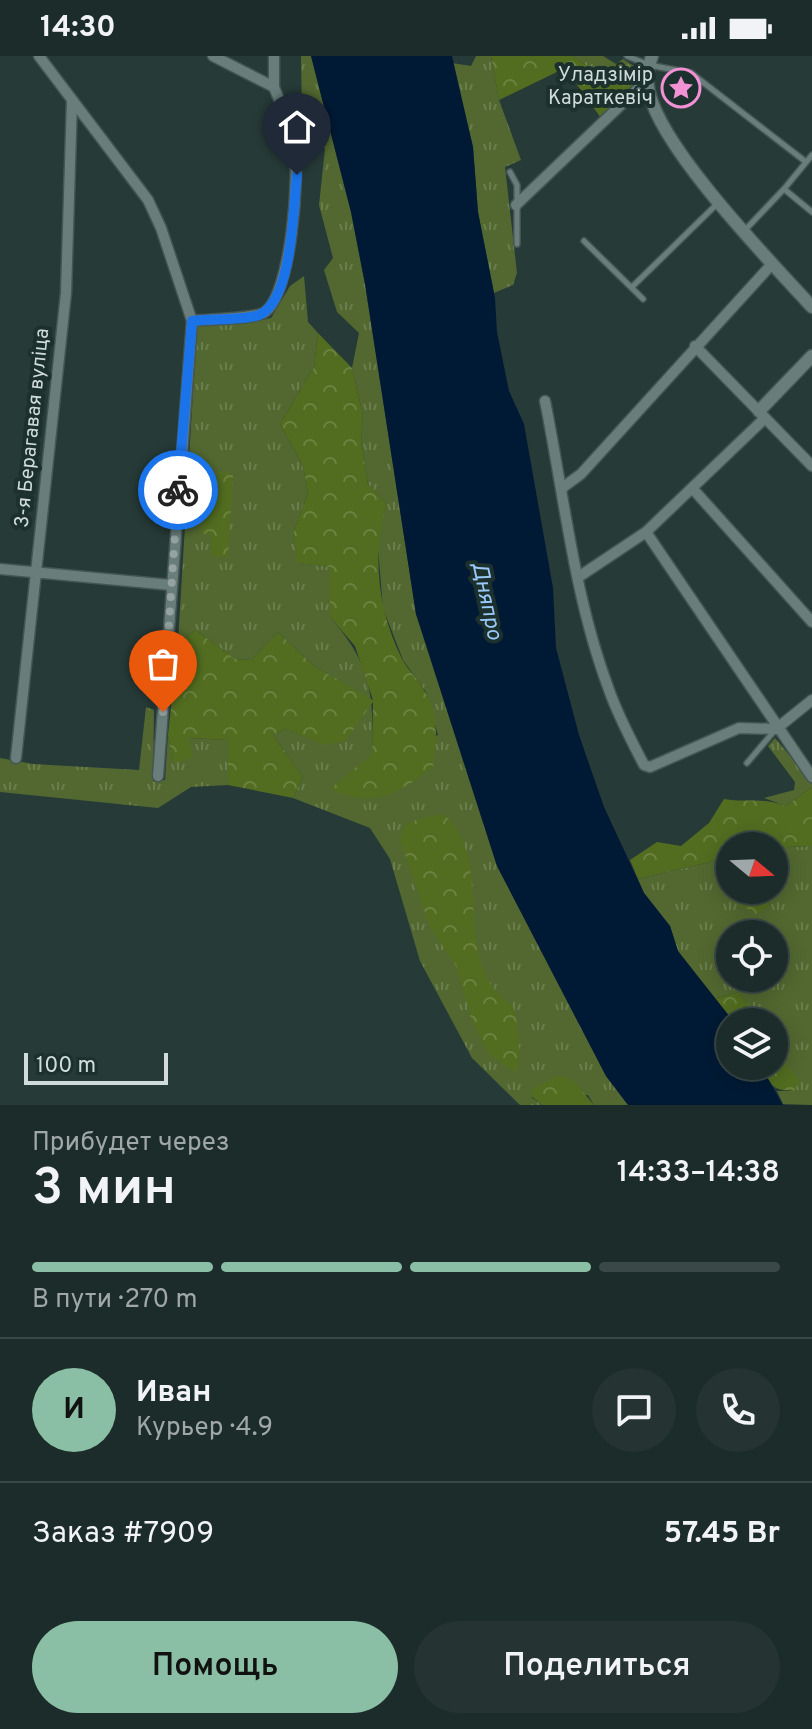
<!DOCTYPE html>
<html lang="ru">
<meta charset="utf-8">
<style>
:root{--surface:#1c2c2a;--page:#253432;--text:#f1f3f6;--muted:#a0a7a8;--line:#3a4847;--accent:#8abfa5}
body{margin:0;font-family:Overpass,sans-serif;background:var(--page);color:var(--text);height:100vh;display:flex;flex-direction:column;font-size:30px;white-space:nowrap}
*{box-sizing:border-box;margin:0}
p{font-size:26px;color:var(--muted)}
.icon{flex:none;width:44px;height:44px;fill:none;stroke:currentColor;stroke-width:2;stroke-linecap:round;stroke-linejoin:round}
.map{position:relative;height:1049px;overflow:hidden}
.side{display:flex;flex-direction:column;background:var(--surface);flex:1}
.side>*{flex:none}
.needle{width:52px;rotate:109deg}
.fabs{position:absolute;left:716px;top:776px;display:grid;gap:16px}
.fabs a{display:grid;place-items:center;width:72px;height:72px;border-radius:50%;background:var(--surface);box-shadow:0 4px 20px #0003,0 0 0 2px var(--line);font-size:40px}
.scale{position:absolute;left:24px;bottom:20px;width:144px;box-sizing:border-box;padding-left:8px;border:4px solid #d0dcda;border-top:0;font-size:22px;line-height:28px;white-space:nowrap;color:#d0dcda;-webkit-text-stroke:6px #1c302e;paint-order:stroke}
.pin{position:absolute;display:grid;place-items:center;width:68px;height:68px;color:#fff;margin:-82px -34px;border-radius:50% 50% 50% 0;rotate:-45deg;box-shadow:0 0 8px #0007}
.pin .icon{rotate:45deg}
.courier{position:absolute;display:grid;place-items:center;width:80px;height:80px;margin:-40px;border:6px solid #1a73e8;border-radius:50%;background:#fff;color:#222;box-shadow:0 2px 10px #0007}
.head em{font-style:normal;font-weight:600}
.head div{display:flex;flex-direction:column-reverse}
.head{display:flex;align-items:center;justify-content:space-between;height:136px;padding:0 32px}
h1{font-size:52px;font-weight:600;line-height:60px}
.bar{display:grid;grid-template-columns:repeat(4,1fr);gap:12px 8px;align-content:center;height:96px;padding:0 32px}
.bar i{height:10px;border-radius:6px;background:var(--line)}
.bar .on{background:var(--accent)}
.bar p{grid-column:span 4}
.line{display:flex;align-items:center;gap:20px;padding:0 32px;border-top:2px solid var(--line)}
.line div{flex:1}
.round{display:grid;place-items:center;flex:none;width:84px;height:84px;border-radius:42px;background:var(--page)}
.action{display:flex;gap:16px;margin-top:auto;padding:16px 32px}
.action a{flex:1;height:92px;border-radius:48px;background:var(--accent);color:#111;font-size:32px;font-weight:600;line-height:92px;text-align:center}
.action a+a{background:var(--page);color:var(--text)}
.status{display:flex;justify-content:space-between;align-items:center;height:56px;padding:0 40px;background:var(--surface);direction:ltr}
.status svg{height:22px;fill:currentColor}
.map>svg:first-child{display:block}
.grass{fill:url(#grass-tufts);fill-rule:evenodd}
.forest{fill:url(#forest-crowns)}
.water{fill:#001a35}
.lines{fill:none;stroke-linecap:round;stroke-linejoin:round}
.service-casing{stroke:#445553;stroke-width:8}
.minor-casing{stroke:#445553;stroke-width:13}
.tertiary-casing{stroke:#445553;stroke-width:15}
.service{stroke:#697e7b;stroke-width:5}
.minor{stroke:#697e7b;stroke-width:10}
.tertiary{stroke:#697e7b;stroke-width:12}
.done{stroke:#94a3a1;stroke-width:8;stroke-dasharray:0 14.4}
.route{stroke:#1a73e8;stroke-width:10}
.labels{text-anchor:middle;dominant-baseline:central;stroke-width:8;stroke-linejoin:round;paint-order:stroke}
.poi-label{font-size:20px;fill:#d0dcda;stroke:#1c302e;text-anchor:end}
.street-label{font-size:20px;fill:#d0dcda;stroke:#1c302e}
.water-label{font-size:22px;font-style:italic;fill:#9acaf9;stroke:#1c302e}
</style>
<div class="status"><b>14:30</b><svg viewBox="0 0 49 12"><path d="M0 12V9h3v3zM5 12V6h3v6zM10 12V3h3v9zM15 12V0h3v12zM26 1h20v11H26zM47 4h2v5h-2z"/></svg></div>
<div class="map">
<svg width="812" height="1049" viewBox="0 0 812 1049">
<defs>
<pattern id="grass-tufts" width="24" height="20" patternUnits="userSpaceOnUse" patternTransform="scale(2)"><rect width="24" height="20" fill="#526830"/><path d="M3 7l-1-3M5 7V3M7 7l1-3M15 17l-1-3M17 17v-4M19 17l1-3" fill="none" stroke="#6a7d4d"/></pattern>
<pattern id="forest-crowns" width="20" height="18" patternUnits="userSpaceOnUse" patternTransform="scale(2)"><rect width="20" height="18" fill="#526d20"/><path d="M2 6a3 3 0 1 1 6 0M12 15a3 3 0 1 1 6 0" fill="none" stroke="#6a8140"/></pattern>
</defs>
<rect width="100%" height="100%" fill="#263a38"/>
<path class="grass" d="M301,0H311L351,156L365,228L416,558L497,810L606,1020L628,1049H594L588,1039L531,1041L542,1049H520L472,1002L420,905L390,803L370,772L293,742L303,721L273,679L286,673L323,688L373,645L314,610L278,576L251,604L235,603L196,574L178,586L197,270L249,267L271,262L290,230L304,220L308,266L318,277L314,311L280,368L303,410L308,437L293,477L299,507L330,511V561C371,608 374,638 372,698L438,679L426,636L403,604L383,552L377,480L387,448L368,428L361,384L363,359L352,312L359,277L337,256L324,214L333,202L319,149L325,93L302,61Z
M476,0H491L499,44L521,104L505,111L517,217L513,229L494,237L478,156L473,91L452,7L471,10Z
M573,0H603L616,8L623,3L634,10L603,22Z
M146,651L154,654L153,725L165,724L168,679L173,706L188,682L229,684L228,729L191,731L158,752L0,736V702L33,708L139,714Z
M775,682L812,726V731L786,750L764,742L794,734L795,726L768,690Z
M760,787L785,791L812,790V1049L783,1048L777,1035H794L780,1001L774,1003V966H760L739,936L713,943L678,895L670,870L644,837L638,823L718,804L728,821L729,842L770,850L763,834H774V790H759ZM730,878H774V922H730Z"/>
<path class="forest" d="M491,0H573L603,22L634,10L640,18L635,28L601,62L565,12L499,44Z
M318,277L352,312L363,359L361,384L368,428L387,448C371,498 378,555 402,603C408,614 418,623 424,634C439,658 437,685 433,711C397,738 375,753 330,733L372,698L373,646L345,685L323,689L286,673L273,679L303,721L293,742L228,729V684L189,682L193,702L173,707L168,679L178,586L196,574L235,603L251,604L278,576L314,610L373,644L355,590L330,561V511L298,507L293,477L308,437L303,410L280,368L314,311Z
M219,415L233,419L228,501L211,500V478H201L206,441L214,440Z
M812,731V790L785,791L761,787L759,790H730V834H763L770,850L756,858L729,842L728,821L718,804L638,823L630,804L657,786L681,790L709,767L724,743C748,747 762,741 786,750Z
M443,758C498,802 446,907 513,950C519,971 520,991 518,1013L513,1016L487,996L471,962L456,910L430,871L400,784L404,770L418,763Z
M739,936L761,966H734L713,943Z
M780,1001L800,1025L794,1035C773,1035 769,1029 761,1010H774V1003Z
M559,1019L573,1024L594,1049H542L531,1040L532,1033Z"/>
<path class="water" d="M311,0H452L473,91L478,156L495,242L497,276L509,335L524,368L553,532L556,592L579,679L604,751L644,837L670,870L678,895L734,966H730V1010H761L783,1049H628L606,1020L497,810L416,558L365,228L351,156Z"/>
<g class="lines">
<defs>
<path id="service" d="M627,0L649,9L691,17L806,106
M510,116L517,129V188
M784,133L812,99
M745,174L784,133L812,156
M584,185L643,243
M632,231L719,146
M747,707L775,674"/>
<path id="minor" d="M39,0L148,144L161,172L192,265L158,720
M274,0V31
M516,149L647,24
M192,265C208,263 255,263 265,256C291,237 300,121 294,89C291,70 281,49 274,31L213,0
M695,290L812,410
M545,345C564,439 574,540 608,631C617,658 631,684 644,709L650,711L739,672L776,673L812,644
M562,432L581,418L772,208
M693,433L812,566
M646,476L812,721
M0,513L171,529
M580,520L646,476L765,362
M16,702L66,237L72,44"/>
<path id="tertiary" d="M652,0C648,12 646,24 649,36C662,94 770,205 812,251
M759,355L812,300"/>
</defs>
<use href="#service" class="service-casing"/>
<use href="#minor" class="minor-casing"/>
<use href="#tertiary" class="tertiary-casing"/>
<use href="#service" class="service"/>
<use href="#minor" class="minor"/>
<use href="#tertiary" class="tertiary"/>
</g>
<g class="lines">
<path class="done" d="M163,656L178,434"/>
<path class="route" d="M178,434L192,265C208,263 248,264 259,259C293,244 293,152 297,119"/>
</g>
<defs>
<symbol id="sight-ring" viewBox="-11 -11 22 22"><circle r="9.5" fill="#1c302e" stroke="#f391d5" stroke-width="1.5"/><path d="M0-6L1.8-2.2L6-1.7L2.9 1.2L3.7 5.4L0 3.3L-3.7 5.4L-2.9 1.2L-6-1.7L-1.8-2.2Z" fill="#f391d5"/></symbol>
</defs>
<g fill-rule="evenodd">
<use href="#sight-ring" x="659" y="10" width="44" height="44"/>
</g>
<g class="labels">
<g class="poi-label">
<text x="653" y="20">Уладзімір<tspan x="653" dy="23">Караткевіч</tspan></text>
</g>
<g class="street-label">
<text transform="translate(33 372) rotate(-84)">3-я Берагавая вуліца</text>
</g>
<g class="water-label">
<text transform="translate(486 545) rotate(78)">Дняпро</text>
</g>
</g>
</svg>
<div class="fabs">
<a><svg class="needle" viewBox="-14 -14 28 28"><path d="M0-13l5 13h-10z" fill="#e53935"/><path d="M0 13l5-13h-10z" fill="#a0a7a8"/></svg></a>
<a><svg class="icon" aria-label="locate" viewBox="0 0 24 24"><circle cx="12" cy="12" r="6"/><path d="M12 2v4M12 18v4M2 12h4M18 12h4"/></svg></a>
<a><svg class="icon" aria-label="layers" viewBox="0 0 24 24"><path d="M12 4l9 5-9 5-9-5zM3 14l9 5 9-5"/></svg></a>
</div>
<div class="scale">100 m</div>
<div class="pin" style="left:163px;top:656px;background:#ea580c"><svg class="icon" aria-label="bag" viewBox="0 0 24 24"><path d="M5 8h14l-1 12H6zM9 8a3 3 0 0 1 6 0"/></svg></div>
<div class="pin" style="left:297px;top:119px;background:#1f2937"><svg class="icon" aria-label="home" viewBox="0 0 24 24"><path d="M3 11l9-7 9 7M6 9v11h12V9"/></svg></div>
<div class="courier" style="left:178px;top:434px"><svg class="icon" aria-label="bike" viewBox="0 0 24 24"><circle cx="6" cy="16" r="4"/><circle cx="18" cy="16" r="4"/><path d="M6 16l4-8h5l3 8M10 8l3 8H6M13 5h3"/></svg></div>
</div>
<section class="side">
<div class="head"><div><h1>3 мин</h1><p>Прибудет через</p></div><em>14:33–14:38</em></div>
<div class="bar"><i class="on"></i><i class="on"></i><i class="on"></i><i></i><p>В пути · 270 m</p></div>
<div class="line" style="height:144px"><b class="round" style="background:var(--accent);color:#111">И</b><div><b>Иван</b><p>Курьер · 4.9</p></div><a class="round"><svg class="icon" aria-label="chat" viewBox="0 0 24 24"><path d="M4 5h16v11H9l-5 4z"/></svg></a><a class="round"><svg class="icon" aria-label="phone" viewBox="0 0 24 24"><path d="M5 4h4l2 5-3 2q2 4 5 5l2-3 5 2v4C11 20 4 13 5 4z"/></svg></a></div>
<div class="line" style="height:104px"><div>Заказ #7909</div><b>57.45 Br</b></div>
<div class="action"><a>Помощь</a><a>Поделиться</a></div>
</section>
